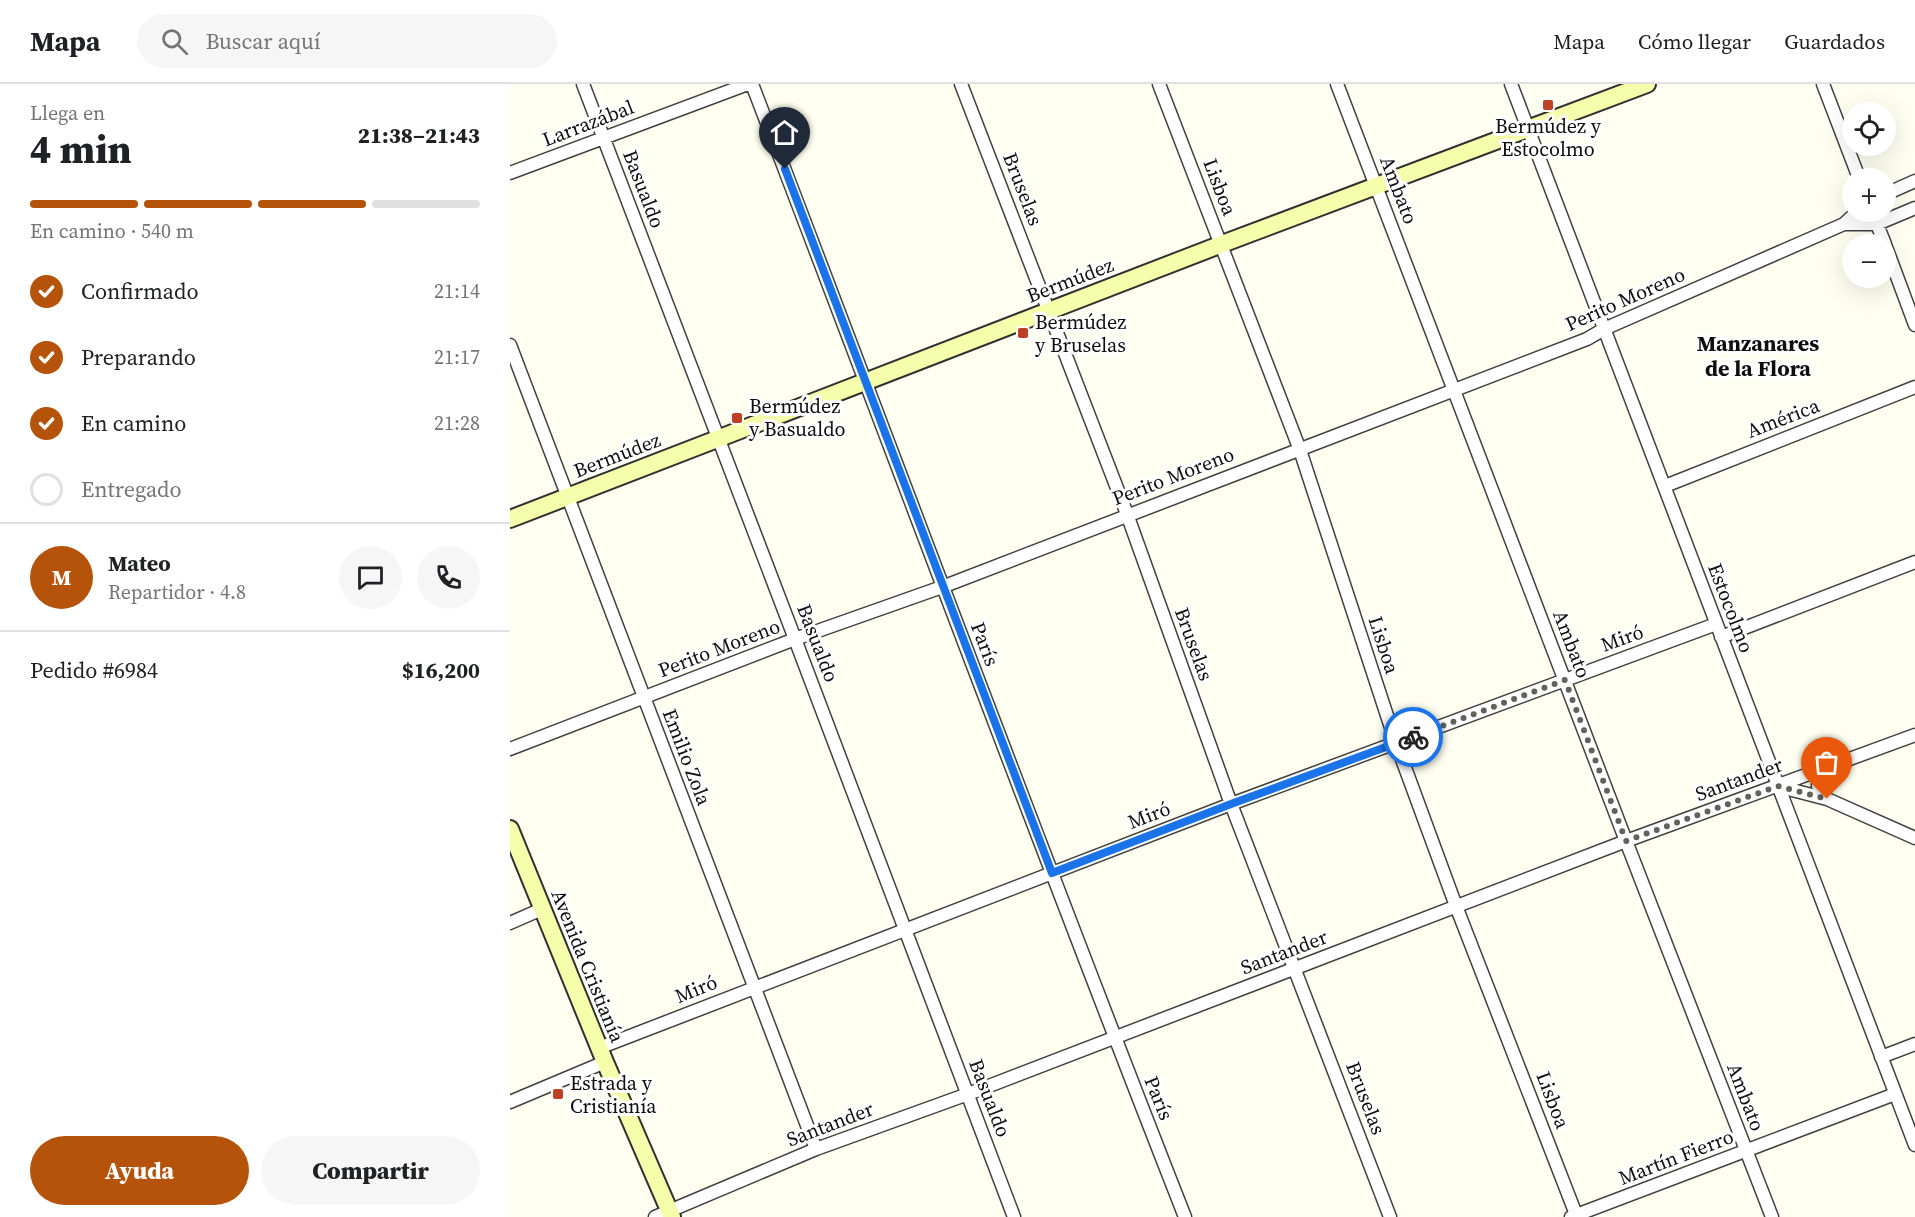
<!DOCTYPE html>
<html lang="es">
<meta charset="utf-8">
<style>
:root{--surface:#fff;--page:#f6f6f6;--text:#202124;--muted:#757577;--line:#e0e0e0;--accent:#b45309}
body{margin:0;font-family:"Source Serif 4",serif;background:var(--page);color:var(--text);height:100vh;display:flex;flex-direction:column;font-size:22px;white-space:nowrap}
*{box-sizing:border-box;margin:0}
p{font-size:20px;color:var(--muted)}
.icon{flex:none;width:33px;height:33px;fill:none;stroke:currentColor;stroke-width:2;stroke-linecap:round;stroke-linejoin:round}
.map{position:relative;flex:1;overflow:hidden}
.side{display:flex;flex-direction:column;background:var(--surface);width:510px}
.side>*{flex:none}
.buttons{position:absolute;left:1332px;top:18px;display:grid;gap:12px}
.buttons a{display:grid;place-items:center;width:54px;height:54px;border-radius:50%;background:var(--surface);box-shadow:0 6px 24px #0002;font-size:30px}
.pin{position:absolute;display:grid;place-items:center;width:51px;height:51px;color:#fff;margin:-62px -26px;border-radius:50% 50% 50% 0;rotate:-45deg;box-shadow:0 0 6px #0007}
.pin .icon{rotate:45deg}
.courier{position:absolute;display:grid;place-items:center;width:60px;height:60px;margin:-30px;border:4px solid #1a73e8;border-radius:50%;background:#fff;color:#222;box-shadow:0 2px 8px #0007}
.head em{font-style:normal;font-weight:800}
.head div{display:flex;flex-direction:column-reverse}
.head{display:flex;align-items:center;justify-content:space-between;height:102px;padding:0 30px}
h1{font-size:39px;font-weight:800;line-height:45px}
.bar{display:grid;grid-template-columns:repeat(4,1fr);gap:9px 6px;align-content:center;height:72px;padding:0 30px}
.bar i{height:8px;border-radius:4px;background:var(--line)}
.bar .active{background:var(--accent)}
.bar p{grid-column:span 4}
.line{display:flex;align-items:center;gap:15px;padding:0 30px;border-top:2px solid var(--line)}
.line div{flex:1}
.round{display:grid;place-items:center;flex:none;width:63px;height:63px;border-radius:32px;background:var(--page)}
ol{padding:0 30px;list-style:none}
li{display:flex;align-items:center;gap:18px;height:66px}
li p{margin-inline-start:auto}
li .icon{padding:6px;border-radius:50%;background:var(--accent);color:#fff;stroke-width:4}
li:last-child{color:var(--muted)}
li i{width:33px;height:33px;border:3px solid var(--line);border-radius:50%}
.cta{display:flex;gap:12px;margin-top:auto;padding:12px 30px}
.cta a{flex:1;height:69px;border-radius:36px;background:var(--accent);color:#fff;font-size:24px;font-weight:800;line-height:69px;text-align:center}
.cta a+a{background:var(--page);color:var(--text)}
header{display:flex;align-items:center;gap:36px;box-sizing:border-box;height:84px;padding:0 30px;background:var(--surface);border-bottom:2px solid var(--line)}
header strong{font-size:28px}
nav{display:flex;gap:33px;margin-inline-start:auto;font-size:21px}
.search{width:420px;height:54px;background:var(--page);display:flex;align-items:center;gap:15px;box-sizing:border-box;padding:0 21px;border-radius:33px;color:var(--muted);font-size:22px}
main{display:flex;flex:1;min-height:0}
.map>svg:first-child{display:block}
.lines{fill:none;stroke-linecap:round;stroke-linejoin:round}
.street-casing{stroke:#414141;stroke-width:15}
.secondary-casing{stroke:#303030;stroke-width:20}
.street{stroke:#fff;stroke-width:12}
.secondary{stroke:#f5feab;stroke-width:16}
.done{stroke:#62625d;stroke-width:6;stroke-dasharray:0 10.8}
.route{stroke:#1a73e8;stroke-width:8}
.poi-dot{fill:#be4126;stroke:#fff;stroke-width:2}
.labels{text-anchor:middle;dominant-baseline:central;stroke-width:6;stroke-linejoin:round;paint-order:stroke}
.street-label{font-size:20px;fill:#0e0e0e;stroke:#fff}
.poi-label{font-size:20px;fill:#0e0e0e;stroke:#fff;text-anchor:start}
.quarter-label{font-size:22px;font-weight:bold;fill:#0e0e0e;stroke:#fff}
</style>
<header>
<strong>Mapa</strong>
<div class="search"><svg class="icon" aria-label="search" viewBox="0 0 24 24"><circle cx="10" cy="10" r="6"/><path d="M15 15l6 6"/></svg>Buscar aquí</div>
<nav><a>Mapa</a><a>Cómo llegar</a><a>Guardados</a></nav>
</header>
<main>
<section class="side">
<div class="head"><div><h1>4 min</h1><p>Llega en</p></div><em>21:38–21:43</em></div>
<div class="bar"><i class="active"></i><i class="active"></i><i class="active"></i><i></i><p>En camino · 540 m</p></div>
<ol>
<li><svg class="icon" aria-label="check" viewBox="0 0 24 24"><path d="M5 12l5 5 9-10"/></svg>Confirmado<p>21:14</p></li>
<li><svg class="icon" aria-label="check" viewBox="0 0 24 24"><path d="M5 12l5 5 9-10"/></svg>Preparando<p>21:17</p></li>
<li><svg class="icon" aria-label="check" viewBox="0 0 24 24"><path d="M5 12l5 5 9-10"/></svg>En camino<p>21:28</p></li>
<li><i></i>Entregado</li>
</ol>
<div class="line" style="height:108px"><b class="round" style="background:var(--accent);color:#fff">M</b><div><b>Mateo</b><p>Repartidor · 4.8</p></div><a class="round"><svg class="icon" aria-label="chat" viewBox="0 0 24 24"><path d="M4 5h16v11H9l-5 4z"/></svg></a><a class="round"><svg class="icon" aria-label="phone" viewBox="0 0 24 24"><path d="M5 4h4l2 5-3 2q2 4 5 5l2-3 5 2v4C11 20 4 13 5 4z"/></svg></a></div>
<div class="line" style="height:78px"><div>Pedido #6984</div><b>$16,200</b></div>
<div class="cta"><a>Ayuda</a><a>Compartir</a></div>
</section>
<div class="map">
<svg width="1405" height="1133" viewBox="0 0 1405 1133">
<rect width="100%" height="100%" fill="#fefff0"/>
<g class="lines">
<defs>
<path id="street" d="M73,0L285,555L504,1133
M242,0C387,378 527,757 675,1133
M451,0L617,430L721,720L880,1133
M649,0L790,366L886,659L946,822L1067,1133
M827,0L1116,757L1262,1133
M1001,0L1405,1061
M1313,0L1349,94
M0,89L238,0
M1376,110L1405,97
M1362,128L1375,160
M1334,140H1367L1405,124
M1376,163L1405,241
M0,261L306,1065
M1155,402L1405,303
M1211,553L1405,478
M0,665L285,555L432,503L1077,255L1094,245L1334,140L1347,128
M1309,687L1308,702L1315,714
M1267,702L1317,715L1405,754
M0,839L32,825
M89,964L721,720L1206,540
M1371,973L1405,960
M0,1018L95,978
M145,1133L306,1065L458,1010L1116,757L1405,651
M1061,1133L1385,1010"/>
<path id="secondary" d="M0,435L712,160L1137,0
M0,745L95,978L162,1133"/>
</defs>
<use href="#street" class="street-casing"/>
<use href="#secondary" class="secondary-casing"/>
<use href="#street" class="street"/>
<use href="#secondary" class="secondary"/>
</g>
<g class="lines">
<path class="done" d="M903,653L1055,596L1116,757L1268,702L1317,715"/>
<path class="route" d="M275,85L542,789L721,720L903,653"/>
</g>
<g class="poi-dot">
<rect x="1032" y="15" width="12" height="12" rx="3"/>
<rect x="507" y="243" width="12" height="12" rx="3"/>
<rect x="221" y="328" width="12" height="12" rx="3"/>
<rect x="42" y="1004" width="12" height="12" rx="3"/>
</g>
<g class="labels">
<g class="street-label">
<text transform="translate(78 39) rotate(-21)">Larrazábal</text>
<text transform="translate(710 103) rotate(69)">Lisboa</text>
<text transform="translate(134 105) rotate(69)">Basualdo</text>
<text transform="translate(513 105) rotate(69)">Bruselas</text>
<text transform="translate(889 106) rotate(69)">Ambato</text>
<text transform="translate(560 196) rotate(-21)">Bermúdez</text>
<text transform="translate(1115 215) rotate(-24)">Perito Moreno</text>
<text transform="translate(1273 334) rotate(-21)">América</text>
<text transform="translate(107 371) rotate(-21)">Bermúdez</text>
<text transform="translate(663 392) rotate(-21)">Perito Moreno</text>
<text transform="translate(1221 524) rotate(69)">Estocolmo</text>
<text transform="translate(1112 554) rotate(-20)">Miró</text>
<text transform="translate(308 559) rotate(69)">Basualdo</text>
<text transform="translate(475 560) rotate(69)">París</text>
<text transform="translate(684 560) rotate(70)">Bruselas</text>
<text transform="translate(1062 560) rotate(69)">Ambato</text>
<text transform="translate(874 561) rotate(72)">Lisboa</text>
<text transform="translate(209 564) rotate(-21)">Perito Moreno</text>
<text transform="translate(177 673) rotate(69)">Emilio Zola</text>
<text transform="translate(1229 695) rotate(-20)">Santander</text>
<text transform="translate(639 731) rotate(-21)">Miró</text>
<text transform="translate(774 868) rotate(-21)">Santander</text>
<text transform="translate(78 882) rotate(68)">Avenida Cristianía</text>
<text transform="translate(186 905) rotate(-22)">Miró</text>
<text transform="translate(1236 1013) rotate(69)">Ambato</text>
<text transform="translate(480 1014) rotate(69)">Basualdo</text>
<text transform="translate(649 1014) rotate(68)">París</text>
<text transform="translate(856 1014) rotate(69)">Bruselas</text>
<text transform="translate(1043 1016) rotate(69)">Lisboa</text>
<text transform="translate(320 1040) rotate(-21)">Santander</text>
<text transform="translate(1166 1073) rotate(-21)">Martín Fierro</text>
</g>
<g class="poi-label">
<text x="1038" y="42" text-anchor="middle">Bermúdez y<tspan x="1038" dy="23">Estocolmo</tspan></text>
<text x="525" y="238">Bermúdez<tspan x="525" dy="23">y Bruselas</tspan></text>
<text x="239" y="322">Bermúdez<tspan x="239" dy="23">y Basualdo</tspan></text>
<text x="60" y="999">Estrada y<tspan x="60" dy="23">Cristianía</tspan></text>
</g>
<g class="quarter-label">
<text x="1248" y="259">Manzanares<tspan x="1248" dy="25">de la Flora</tspan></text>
</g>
</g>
</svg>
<div class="buttons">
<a><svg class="icon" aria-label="locate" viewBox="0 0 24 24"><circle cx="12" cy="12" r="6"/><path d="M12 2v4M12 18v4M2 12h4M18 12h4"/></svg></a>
<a>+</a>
<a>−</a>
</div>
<div class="pin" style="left:1317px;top:715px;background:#ea580c"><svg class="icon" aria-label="bag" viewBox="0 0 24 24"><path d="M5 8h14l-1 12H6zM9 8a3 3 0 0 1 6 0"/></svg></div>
<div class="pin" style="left:275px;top:85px;background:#1f2937"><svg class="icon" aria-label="home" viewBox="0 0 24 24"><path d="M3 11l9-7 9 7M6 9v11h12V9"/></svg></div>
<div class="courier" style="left:903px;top:653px"><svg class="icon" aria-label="bike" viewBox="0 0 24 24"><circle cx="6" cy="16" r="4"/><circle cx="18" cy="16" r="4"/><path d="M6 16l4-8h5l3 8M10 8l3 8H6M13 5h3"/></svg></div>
</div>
</main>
